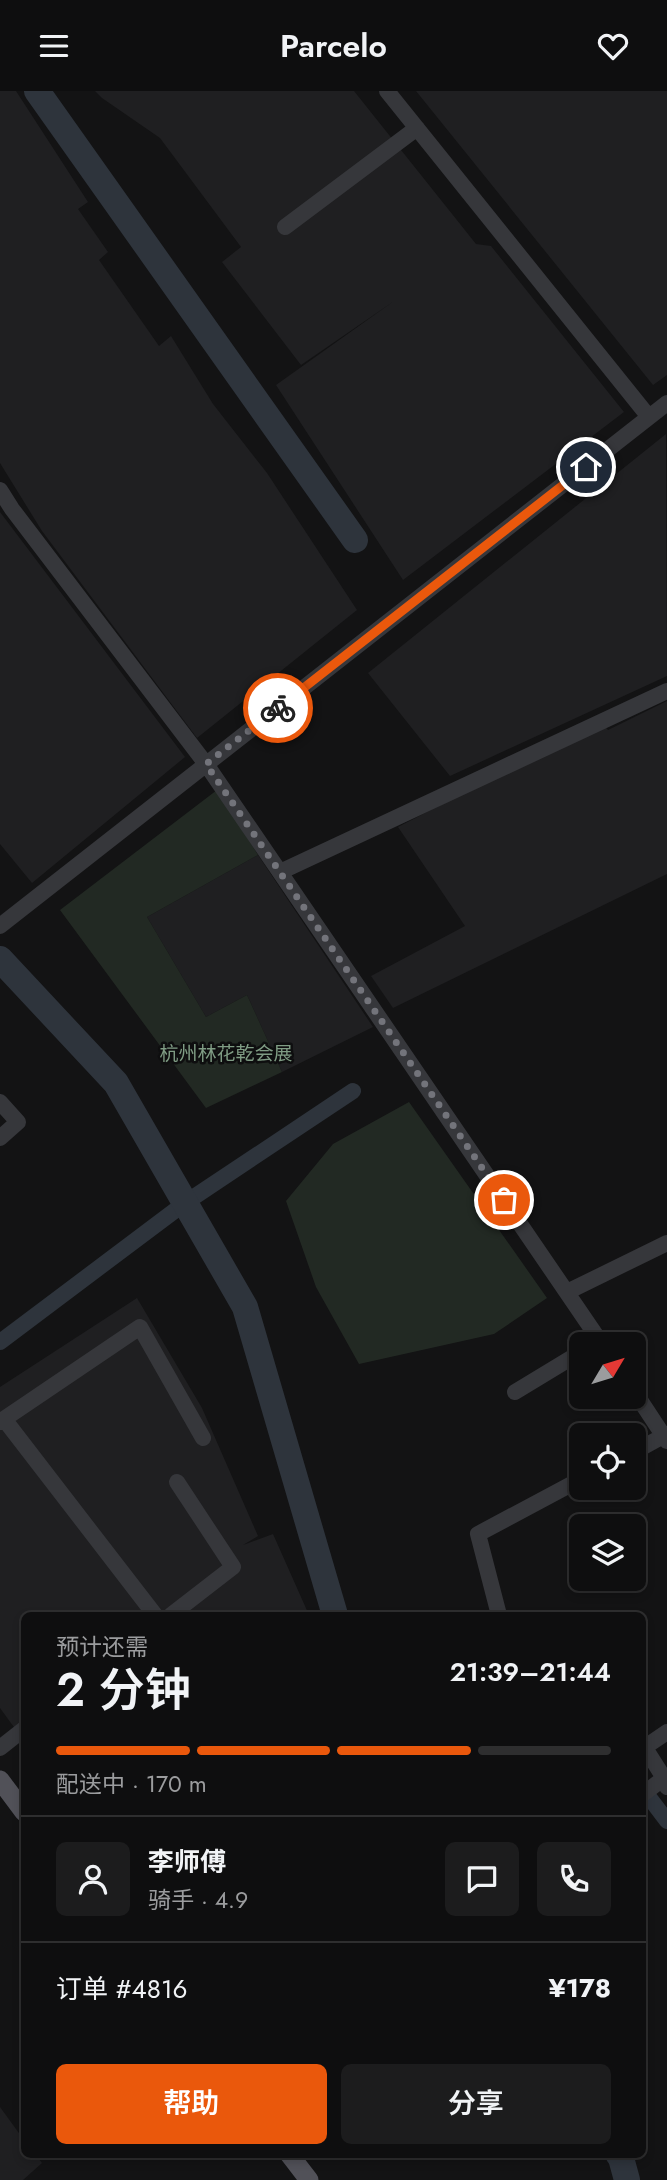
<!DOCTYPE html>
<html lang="zh">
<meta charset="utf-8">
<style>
:root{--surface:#0e0e0f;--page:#1c1c1d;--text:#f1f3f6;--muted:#9b9c9e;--line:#2e2e2f;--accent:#ea580c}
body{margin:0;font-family:Jost,"Noto Sans SC",sans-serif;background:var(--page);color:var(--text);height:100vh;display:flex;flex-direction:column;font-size:26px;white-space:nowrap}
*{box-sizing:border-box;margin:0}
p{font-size:23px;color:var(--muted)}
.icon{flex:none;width:38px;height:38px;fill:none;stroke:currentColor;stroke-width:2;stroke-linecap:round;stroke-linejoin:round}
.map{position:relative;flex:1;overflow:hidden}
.drawer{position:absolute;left:21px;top:1521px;width:625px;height:546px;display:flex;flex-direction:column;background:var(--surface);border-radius:10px;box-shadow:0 4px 10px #0003,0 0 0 2px var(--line)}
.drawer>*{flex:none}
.needle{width:46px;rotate:52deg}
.fabs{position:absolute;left:569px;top:1241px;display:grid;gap:14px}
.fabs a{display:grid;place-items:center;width:77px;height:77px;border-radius:10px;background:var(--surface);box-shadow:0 4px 10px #0003,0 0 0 2px var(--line);font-size:35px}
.pin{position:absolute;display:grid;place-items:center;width:60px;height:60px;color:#fff;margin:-30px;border:4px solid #fff;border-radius:50%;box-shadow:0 2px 7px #0007}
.courier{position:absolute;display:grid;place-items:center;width:70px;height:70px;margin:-35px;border:5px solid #ea580c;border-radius:50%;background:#fff;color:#222;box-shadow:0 2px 9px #0007}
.summary em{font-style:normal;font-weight:600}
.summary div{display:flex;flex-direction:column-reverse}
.summary{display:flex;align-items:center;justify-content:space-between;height:119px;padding:0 35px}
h1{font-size:46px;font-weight:600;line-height:52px}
.bar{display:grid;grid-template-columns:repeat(4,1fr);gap:10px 7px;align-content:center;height:84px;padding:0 35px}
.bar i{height:9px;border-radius:5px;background:var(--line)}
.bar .active{background:var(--accent)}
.bar p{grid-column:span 4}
.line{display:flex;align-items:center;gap:18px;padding:0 35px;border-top:2px solid var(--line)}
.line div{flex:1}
.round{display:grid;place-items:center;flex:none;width:74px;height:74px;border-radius:10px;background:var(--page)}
.primary-button{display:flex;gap:14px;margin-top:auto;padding:14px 35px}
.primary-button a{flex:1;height:80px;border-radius:10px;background:var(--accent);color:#fff;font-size:28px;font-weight:600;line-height:80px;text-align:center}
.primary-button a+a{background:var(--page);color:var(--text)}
header{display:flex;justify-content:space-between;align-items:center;height:91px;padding:0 35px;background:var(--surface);font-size:32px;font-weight:600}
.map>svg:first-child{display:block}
.built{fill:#1f1f21}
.green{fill:#222923}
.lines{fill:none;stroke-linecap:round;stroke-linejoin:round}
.canal{stroke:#2e343c;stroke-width:16}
.river{stroke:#2e343c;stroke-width:26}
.minor{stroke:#36373b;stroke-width:16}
.major{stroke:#515158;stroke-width:19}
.done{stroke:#73747b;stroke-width:7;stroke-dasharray:0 12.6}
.route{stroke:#ea580c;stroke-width:9}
.labels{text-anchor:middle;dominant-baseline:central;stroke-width:5;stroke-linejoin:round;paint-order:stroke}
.park-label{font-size:19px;fill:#7f9c84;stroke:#0e0e0f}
</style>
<header><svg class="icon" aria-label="menu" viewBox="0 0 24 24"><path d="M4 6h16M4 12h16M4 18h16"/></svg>Parcelo<svg class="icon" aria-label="heart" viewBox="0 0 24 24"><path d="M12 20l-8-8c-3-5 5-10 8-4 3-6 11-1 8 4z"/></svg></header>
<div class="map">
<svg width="667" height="2089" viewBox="0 0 667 2089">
<rect width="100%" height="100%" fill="#131314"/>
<path class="built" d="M0,0H16L88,111L78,118L108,161L99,169L159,255L171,245L213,313L267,382L357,519L197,647L42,440L0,372Z
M95,0H354L476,153L491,155L624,321L403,489L276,294L394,210L301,274L222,171L241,156L160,47L102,7Z
M416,0H667V284L653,294Z
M666,343L667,585L450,685L368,582Z
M0,421L185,666L32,792L0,753Z
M667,610V783L393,917L371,885L465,835L398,736L601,631L608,639Z
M258,764L373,936L282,981L247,904L206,926L147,826Z
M137,1207L202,1317L258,1445L243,1454L273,1443L309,1524H24V1650L0,1617V1296Z
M0,2016L24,2049V2063H35L42,2072L23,2089H0Z"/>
<path class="green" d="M217,699L258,764L147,826L206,926L247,904L282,981L206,1017L60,819Z
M409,1011L547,1207L494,1243L359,1273L316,1196L286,1110L333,1053Z"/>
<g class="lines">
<path class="canal" d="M0,1251L185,1112L353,1000
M642,1697L667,1730"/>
<path class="river" d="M37,0L355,449
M0,868L116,992L245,1216L335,1524
M618,2063L621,2067L627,2089"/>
<path class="minor" d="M387,0L649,326
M285,136L417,37
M0,399L12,418L206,673L602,1253
M280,781L667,600
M0,835L667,312
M0,1011L18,1031L0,1047
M567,1201L667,1152
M634,1300L667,1350
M515,1301L581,1261
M4,1328L140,1236L203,1347
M0,1331L4,1328L155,1524
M634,1361L667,1343
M171,1524L233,1476L177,1391
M499,1524L478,1443L581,1388
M0,1657L24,1638
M645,1657L664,1687L667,1696
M642,1658L667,1641
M642,1704L664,1687"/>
<path class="major" d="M0,1689L24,1721
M289,2063L309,2089"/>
</g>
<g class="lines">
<path class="done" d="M278,617L206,673L504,1109"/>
<path class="route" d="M278,617L586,376"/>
</g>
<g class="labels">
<g class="park-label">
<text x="226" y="962">杭州林花乾会展</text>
</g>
</g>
</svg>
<div class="fabs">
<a><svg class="needle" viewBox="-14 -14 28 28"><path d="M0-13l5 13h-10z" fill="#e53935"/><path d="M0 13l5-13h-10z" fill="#9b9c9e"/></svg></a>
<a><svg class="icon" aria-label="locate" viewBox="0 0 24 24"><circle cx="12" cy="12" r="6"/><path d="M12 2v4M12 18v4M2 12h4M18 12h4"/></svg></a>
<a><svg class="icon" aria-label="layers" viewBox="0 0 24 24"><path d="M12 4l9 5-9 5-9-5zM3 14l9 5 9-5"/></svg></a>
</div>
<div class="pin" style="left:504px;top:1109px;background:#ea580c"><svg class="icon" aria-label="bag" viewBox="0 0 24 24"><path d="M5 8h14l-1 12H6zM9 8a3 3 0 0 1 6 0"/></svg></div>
<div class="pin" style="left:586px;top:376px;background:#1f2937"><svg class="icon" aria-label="home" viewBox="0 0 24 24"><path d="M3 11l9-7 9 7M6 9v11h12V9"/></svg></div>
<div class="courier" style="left:278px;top:617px"><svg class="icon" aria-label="bike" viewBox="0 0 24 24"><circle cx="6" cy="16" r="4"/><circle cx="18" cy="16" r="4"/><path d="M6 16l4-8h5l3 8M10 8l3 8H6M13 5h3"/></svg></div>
<section class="drawer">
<div class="summary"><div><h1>2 分钟</h1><p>预计还需</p></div><em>21:39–21:44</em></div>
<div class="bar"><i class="active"></i><i class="active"></i><i class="active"></i><i></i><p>配送中 · 170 m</p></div>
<div class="line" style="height:126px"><a class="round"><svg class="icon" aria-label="person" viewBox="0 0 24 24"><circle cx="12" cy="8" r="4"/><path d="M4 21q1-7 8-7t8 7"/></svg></a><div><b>李师傅</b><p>骑手 · 4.9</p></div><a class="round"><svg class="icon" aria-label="chat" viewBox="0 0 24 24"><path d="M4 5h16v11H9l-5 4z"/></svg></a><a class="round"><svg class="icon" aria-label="phone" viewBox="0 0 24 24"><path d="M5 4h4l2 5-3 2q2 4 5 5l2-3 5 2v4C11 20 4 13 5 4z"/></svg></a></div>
<div class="line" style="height:91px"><div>订单 #4816</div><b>¥178</b></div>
<div class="primary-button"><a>帮助</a><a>分享</a></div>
</section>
</div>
